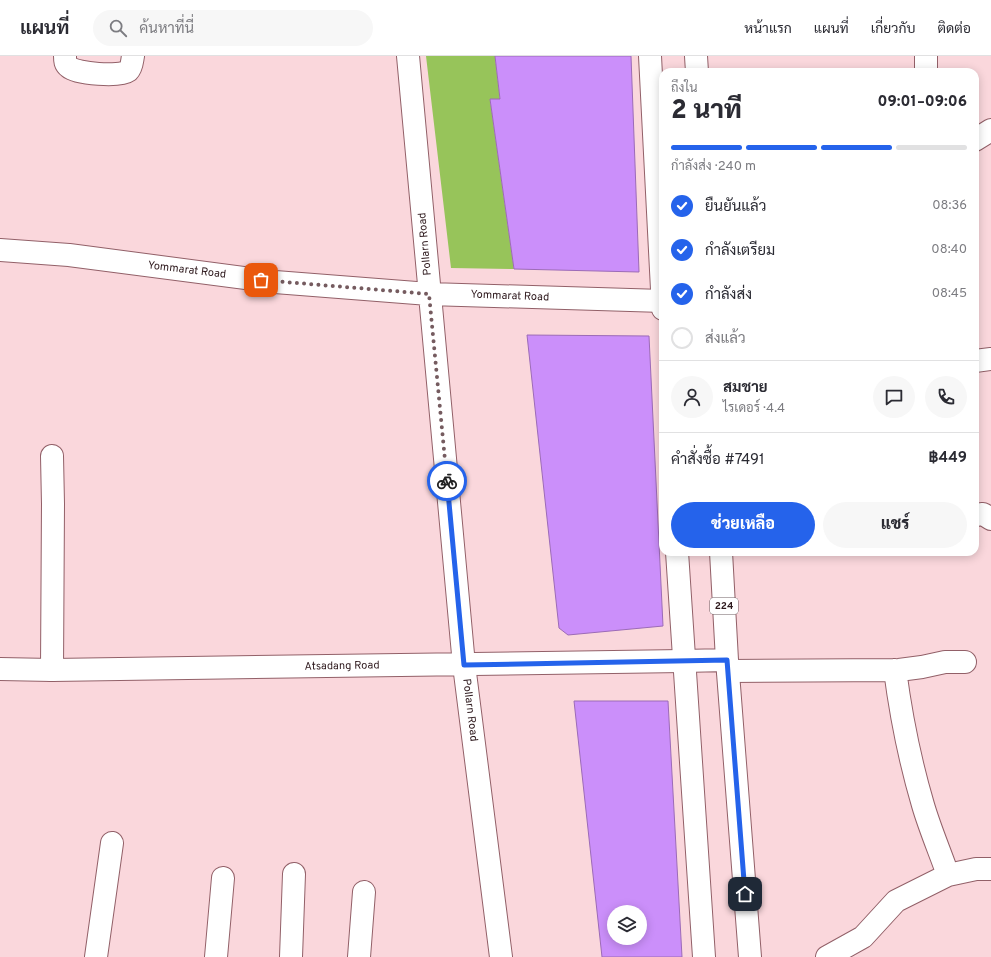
<!DOCTYPE html>
<html lang="th">
<meta charset="utf-8">
<style>
:root{--surface:#fff;--page:#f7f7f7;--text:#2b2b33;--muted:#7c7c81;--line:#e1e1e2;--accent:#2563eb}
body{margin:0;font-family:Overpass,Sarabun,sans-serif;background:var(--page);color:var(--text);height:100vh;display:flex;flex-direction:column;font-size:15px;white-space:nowrap}
*{box-sizing:border-box;margin:0}
p{font-size:13px;color:var(--muted)}
.icon{flex:none;width:22px;height:22px;fill:none;stroke:currentColor;stroke-width:2;stroke-linecap:round;stroke-linejoin:round}
.map{position:relative;flex:1;overflow:hidden}
.panel{position:absolute;left:659px;top:12px;width:320px;height:488px;display:flex;flex-direction:column;background:var(--surface);border-radius:12px;box-shadow:0 2px 10px #0003}
.panel>*{flex:none}
.fabs{position:absolute;left:607px;top:849px;display:grid;gap:8px}
.fabs a{display:grid;place-items:center;width:40px;height:40px;border-radius:50%;background:var(--surface);box-shadow:0 2px 10px #0003;font-size:20px}
.pin{position:absolute;display:grid;place-items:center;width:34px;height:34px;color:#fff;margin:-17px;border-radius:8px;box-shadow:0 2px 6px #0006}
.courier{position:absolute;display:grid;place-items:center;width:40px;height:40px;margin:-20px;border:3px solid #2563eb;border-radius:50%;background:#fff;color:#222;box-shadow:0 1px 5px #0007}
.headline em{font-style:normal;font-weight:800}
.headline div{display:flex;flex-direction:column-reverse}
.headline{display:flex;align-items:center;justify-content:space-between;height:68px;padding:0 12px}
h1{font-size:26px;font-weight:800;line-height:30px}
.bar{display:grid;grid-template-columns:repeat(4,1fr);gap:6px 4px;align-content:center;height:48px;padding:0 12px}
.bar i{height:5px;border-radius:3px;background:var(--line)}
.bar .selected{background:var(--accent)}
.bar p{grid-column:span 4}
.line{display:flex;align-items:center;gap:10px;padding:0 12px;border-top:1px solid var(--line)}
.line div{flex:1}
.round{display:grid;place-items:center;flex:none;width:42px;height:42px;border-radius:21px;background:var(--page)}
ol{padding:0 12px;list-style:none}
li{display:flex;align-items:center;gap:12px;height:44px}
li p{margin-inline-start:auto}
li .icon{padding:4px;border-radius:50%;background:var(--accent);color:#fff;stroke-width:4}
li:last-child{color:var(--muted)}
li i{width:22px;height:22px;border:2px solid var(--line);border-radius:50%}
.primary-button{display:flex;gap:8px;margin-top:auto;padding:8px 12px}
.primary-button a{flex:1;height:46px;border-radius:24px;background:var(--accent);color:#fff;font-size:16px;font-weight:800;line-height:46px;text-align:center}
.primary-button a+a{background:var(--page);color:var(--text)}
header{display:flex;align-items:center;gap:24px;box-sizing:border-box;height:56px;padding:0 20px;background:var(--surface);border-bottom:1px solid var(--line)}
header strong{font-size:19px}
nav{display:flex;gap:22px;margin-inline-start:auto;font-size:14px}
.search{width:280px;height:36px;background:var(--page);display:flex;align-items:center;gap:10px;box-sizing:border-box;padding:0 14px;border-radius:22px;color:var(--muted);font-size:15px}
.map>svg:first-child{display:block}
.green{fill:#97c45a}
.water{fill:#cb8ffa;stroke:#9c6bb7;fill-rule:evenodd}
.lines{fill:none;stroke-linecap:round;stroke-linejoin:round}
.street-casing{stroke:#926068;stroke-width:24}
.secondary-casing{stroke:#926068;stroke-width:24}
.primary-casing{stroke:#926068;stroke-width:24}
.street{stroke:#fff;stroke-width:22}
.secondary{stroke:#fff;stroke-width:22}
.primary{stroke:#fff;stroke-width:22}
.done{stroke:#755b5f;stroke-width:4;stroke-dasharray:0 7.2}
.route{stroke:#2563eb;stroke-width:5}
.labels{text-anchor:middle;dominant-baseline:central;stroke-width:4;stroke-linejoin:round;paint-order:stroke}
.shield{fill:#fff;stroke:#6c5d60;stroke-width:1}
.shield-label{font-size:10px;font-weight:bold;fill:#2d181c}
.street-label{font-size:11px;fill:#2d181c;stroke:#fff}
</style>
<header>
<strong>แผนที่</strong>
<div class="search"><svg class="icon" aria-label="search" viewBox="0 0 24 24"><circle cx="10" cy="10" r="6"/><path d="M15 15l6 6"/></svg>ค้นหาที่นี่</div>
<nav><a>หน้าแรก</a><a>แผนที่</a><a>เกี่ยวกับ</a><a>ติดต่อ</a></nav>
</header>
<div class="map">
<svg width="991" height="901" viewBox="0 0 991 901">
<rect width="100%" height="100%" fill="#fad7dc"/>
<path class="green" d="M426,0H495L500,43H490L514,213L451,212Z"/>
<path class="water" d="M495,0H631L639,216L514,213L490,43H500Z
M527,279L649,280L663,570L568,579L559,572Z
M574,645H668L682,901H602ZM614,856H640V882H614Z"/>
<g class="lines">
<defs>
<path id="street" d="M65,0C65,5 65,8 69,11C77,18 120,21 128,15C132,11 132,5 133,0
M926,0V16
M975,84L991,74
M975,305L991,303
M975,459L983,458L991,463
M52,614L53,448L52,400
M895,614C901,660 910,705 923,749C930,773 940,796 948,819
M728,615L899,614L922,611L945,606H965
M96,901L112,787
M216,901L223,822
M291,901L294,818
M359,901L364,836
M827,901L863,881L896,845L948,819L976,813H991"/>
<path id="secondary" d="M408,0L464,609L501,901
M0,194L69,199L275,226L429,238L663,245
M0,613L52,614L683,605"/>
<path id="primary" d="M650,0L663,253
M696,0L697,16
M677,496L704,901
M721,496L727,604L750,901
M683,605L727,604"/>
</defs>
<use href="#street" class="street-casing"/>
<use href="#secondary" class="secondary-casing"/>
<use href="#primary" class="primary-casing"/>
<use href="#street" class="street"/>
<use href="#secondary" class="secondary"/>
<use href="#primary" class="primary"/>
</g>
<g class="lines">
<path class="done" d="M261,224L429,238L447,425"/>
<path class="route" d="M447,425L464,609L727,604L745,838"/>
</g>
<g class="labels">
<rect class="shield" x="710" y="542" width="28" height="16" rx="3"/>
<g class="shield-label">
<text x="724" y="550">224</text>
</g>
<g class="street-label">
<text transform="translate(425 188) rotate(-95)">Pollarn Road</text>
<text transform="translate(187 214) rotate(7)">Yommarat Road</text>
<text transform="translate(510 240) rotate(2)">Yommarat Road</text>
<text transform="translate(342 610) rotate(-1)">Atsadang Road</text>
<text transform="translate(470 654) rotate(83)">Pollarn Road</text>
</g>
</g>
</svg>
<div class="fabs">
<a><svg class="icon" aria-label="layers" viewBox="0 0 24 24"><path d="M12 4l9 5-9 5-9-5zM3 14l9 5 9-5"/></svg></a>
</div>
<div class="pin" style="left:261px;top:224px;background:#ea580c"><svg class="icon" aria-label="bag" viewBox="0 0 24 24"><path d="M5 8h14l-1 12H6zM9 8a3 3 0 0 1 6 0"/></svg></div>
<div class="pin" style="left:745px;top:838px;background:#1f2937"><svg class="icon" aria-label="home" viewBox="0 0 24 24"><path d="M3 11l9-7 9 7M6 9v11h12V9"/></svg></div>
<div class="courier" style="left:447px;top:425px"><svg class="icon" aria-label="bike" viewBox="0 0 24 24"><circle cx="6" cy="16" r="4"/><circle cx="18" cy="16" r="4"/><path d="M6 16l4-8h5l3 8M10 8l3 8H6M13 5h3"/></svg></div>
<section class="panel">
<div class="headline"><div><h1>2 นาที</h1><p>ถึงใน</p></div><em>09:01–09:06</em></div>
<div class="bar"><i class="selected"></i><i class="selected"></i><i class="selected"></i><i></i><p>กำลังส่ง · 240 m</p></div>
<ol>
<li><svg class="icon" aria-label="check" viewBox="0 0 24 24"><path d="M5 12l5 5 9-10"/></svg>ยืนยันแล้ว<p>08:36</p></li>
<li><svg class="icon" aria-label="check" viewBox="0 0 24 24"><path d="M5 12l5 5 9-10"/></svg>กำลังเตรียม<p>08:40</p></li>
<li><svg class="icon" aria-label="check" viewBox="0 0 24 24"><path d="M5 12l5 5 9-10"/></svg>กำลังส่ง<p>08:45</p></li>
<li><i></i>ส่งแล้ว</li>
</ol>
<div class="line" style="height:72px"><a class="round"><svg class="icon" aria-label="person" viewBox="0 0 24 24"><circle cx="12" cy="8" r="4"/><path d="M4 21q1-7 8-7t8 7"/></svg></a><div><b>สมชาย</b><p>ไรเดอร์ · 4.4</p></div><a class="round"><svg class="icon" aria-label="chat" viewBox="0 0 24 24"><path d="M4 5h16v11H9l-5 4z"/></svg></a><a class="round"><svg class="icon" aria-label="phone" viewBox="0 0 24 24"><path d="M5 4h4l2 5-3 2q2 4 5 5l2-3 5 2v4C11 20 4 13 5 4z"/></svg></a></div>
<div class="line" style="height:52px"><div>คำสั่งซื้อ #7491</div><b>฿449</b></div>
<div class="primary-button"><a>ช่วยเหลือ</a><a>แชร์</a></div>
</section>
</div>
